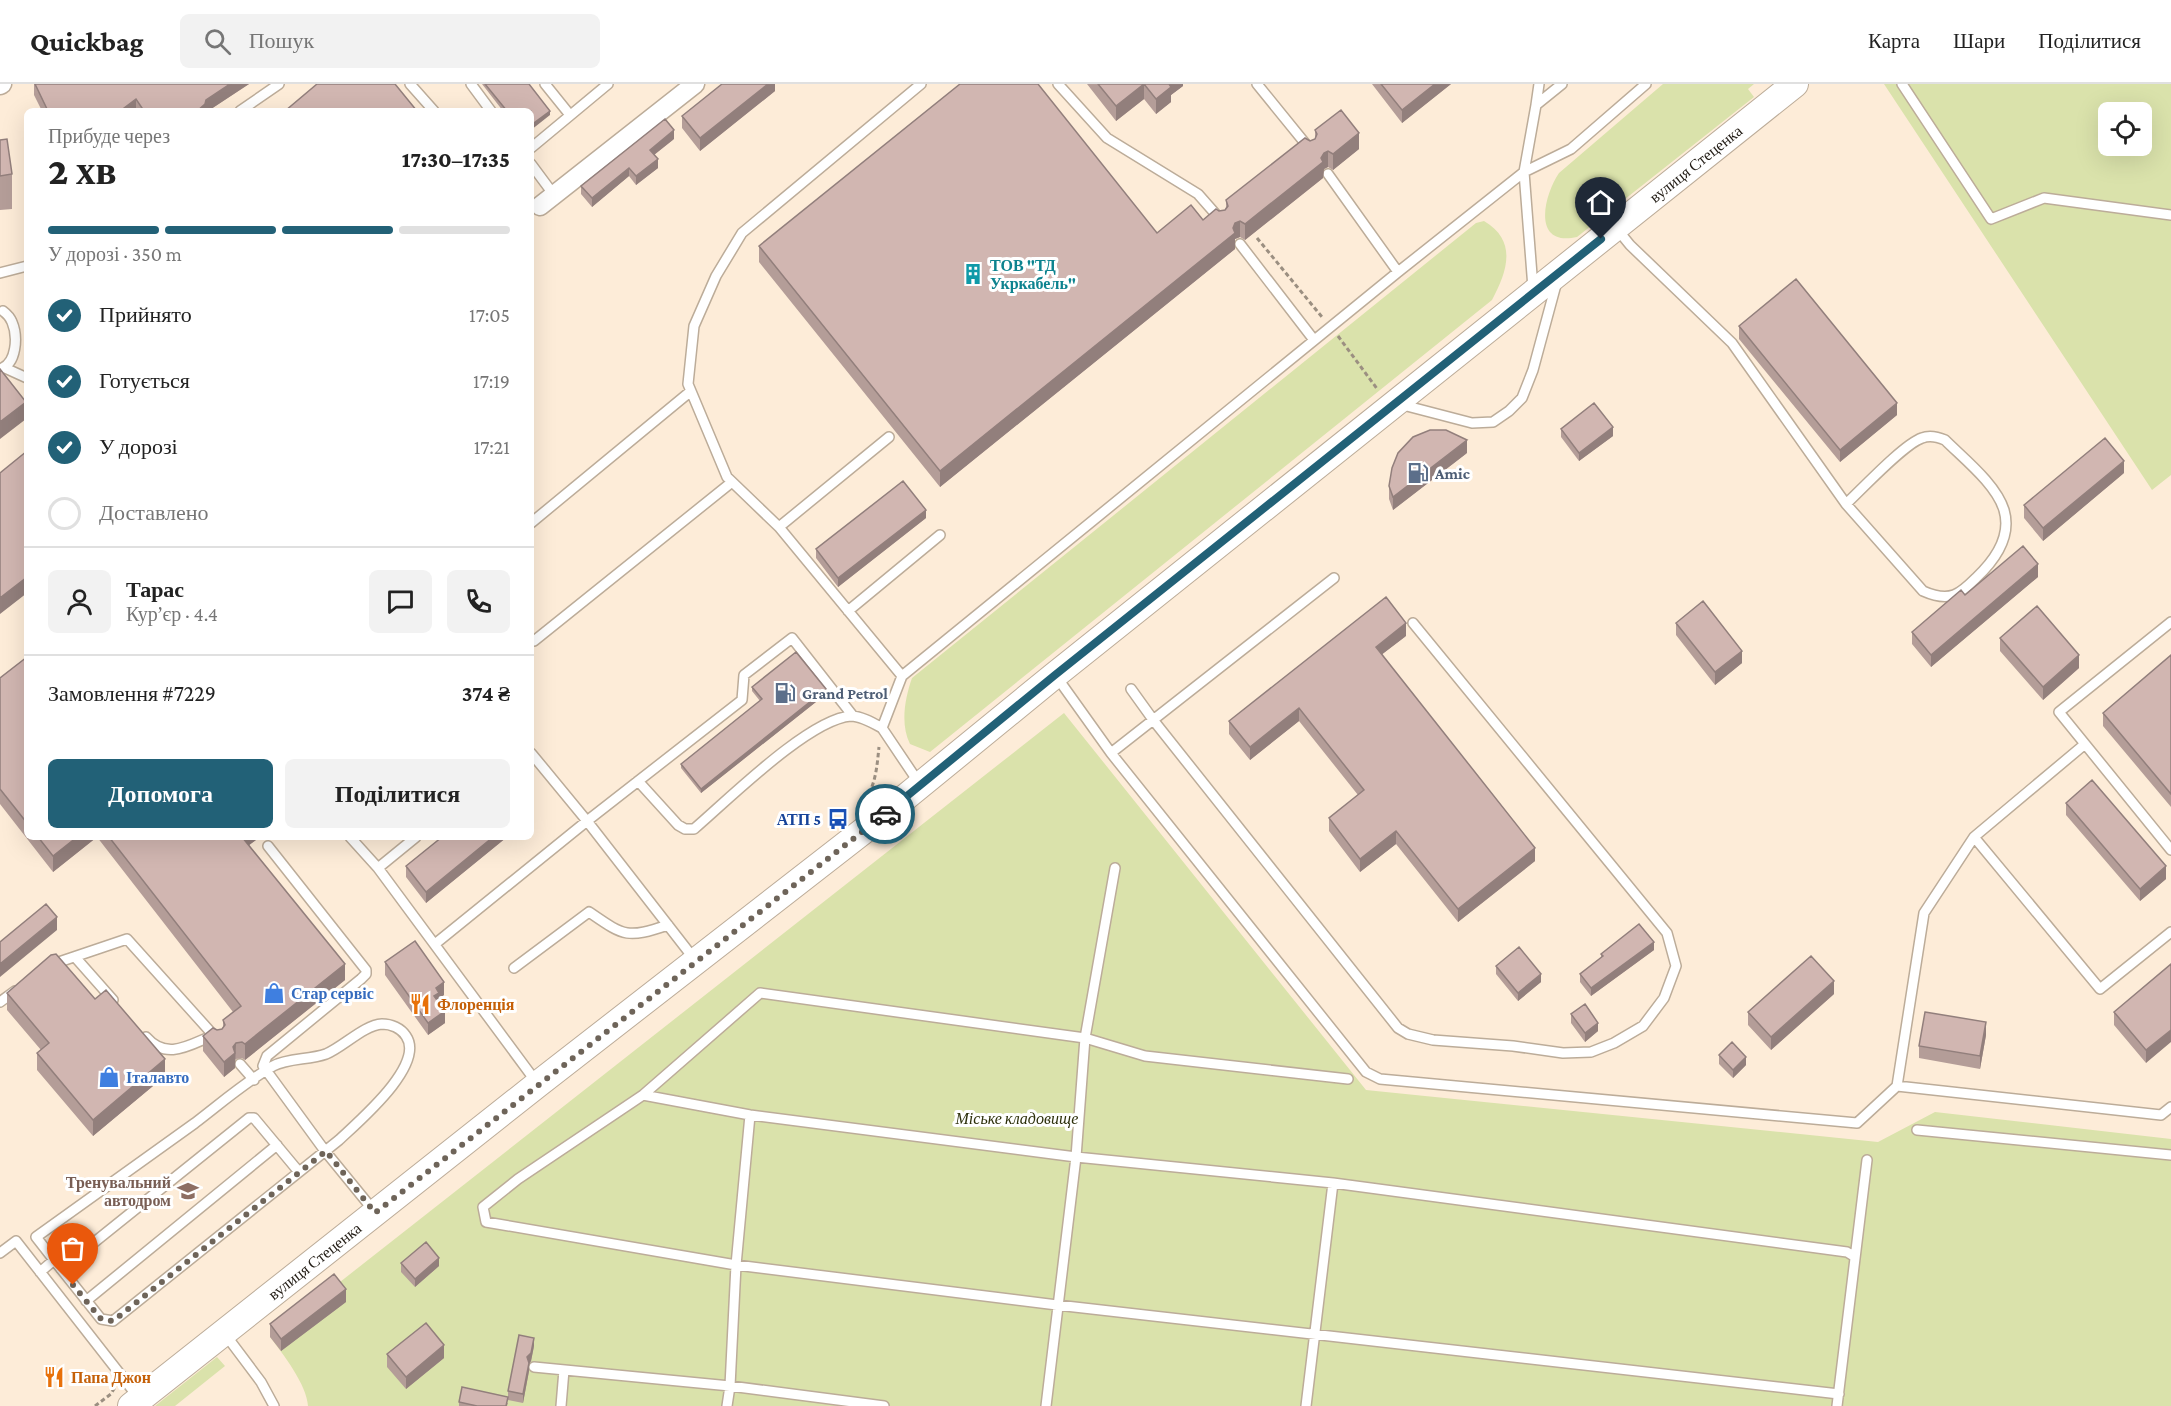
<!DOCTYPE html>
<html lang="uk">
<meta charset="utf-8">
<style>
:root{--surface:#fff;--page:#f2f2f2;--text:#222;--muted:#767676;--line:#e0e0e0;--accent:#226177}
body{margin:0;font-family:"Crimson Pro",serif;background:var(--page);color:var(--text);height:100vh;display:flex;flex-direction:column;font-size:22px;white-space:nowrap}
*{box-sizing:border-box;margin:0}
p{font-size:20px;color:var(--muted)}
.icon{flex:none;width:33px;height:33px;fill:none;stroke:currentColor;stroke-width:2;stroke-linecap:round;stroke-linejoin:round}
.map{position:relative;flex:1;overflow:hidden}
.panel{position:absolute;left:24px;top:24px;width:510px;height:732px;display:flex;flex-direction:column;background:var(--surface);border-radius:9px;box-shadow:0 6px 24px #0002}
.panel>*{flex:none}
.fabs{position:absolute;left:2098px;top:18px;display:grid;gap:12px}
.fabs a{display:grid;place-items:center;width:54px;height:54px;border-radius:9px;background:var(--surface);box-shadow:0 6px 24px #0002;font-size:30px}
.pin{position:absolute;display:grid;place-items:center;width:51px;height:51px;color:#fff;margin:-62px -26px;border-radius:50% 50% 50% 0;rotate:-45deg;box-shadow:0 0 6px #0007}
.pin .icon{rotate:45deg}
.courier{position:absolute;display:grid;place-items:center;width:60px;height:60px;margin:-30px;border:4px solid #226177;border-radius:50%;background:#fff;color:#222;box-shadow:0 2px 8px #0007}
.headline em{font-style:normal;font-weight:800}
.headline div{display:flex;flex-direction:column-reverse}
.headline{display:flex;align-items:center;justify-content:space-between;height:102px;padding:0 24px}
h1{font-size:39px;font-weight:800;line-height:45px}
.bar{display:grid;grid-template-columns:repeat(4,1fr);gap:9px 6px;align-content:center;height:72px;padding:0 24px}
.bar i{height:8px;border-radius:4px;background:var(--line)}
.bar .on{background:var(--accent)}
.bar p{grid-column:span 4}
.line{display:flex;align-items:center;gap:15px;padding:0 24px;border-top:2px solid var(--line)}
.line div{flex:1}
.round{display:grid;place-items:center;flex:none;width:63px;height:63px;border-radius:9px;background:var(--page)}
ol{padding:0 24px;list-style:none}
li{display:flex;align-items:center;gap:18px;height:66px}
li p{margin-inline-start:auto}
li .icon{padding:6px;border-radius:50%;background:var(--accent);color:#fff;stroke-width:4}
li:last-child{color:var(--muted)}
li i{width:33px;height:33px;border:3px solid var(--line);border-radius:50%}
.cta{display:flex;gap:12px;margin-top:auto;padding:12px 24px}
.cta a{flex:1;height:69px;border-radius:9px;background:var(--accent);color:#fff;font-size:24px;font-weight:800;line-height:69px;text-align:center}
.cta a+a{background:var(--page);color:var(--text)}
header{display:flex;align-items:center;gap:36px;box-sizing:border-box;height:84px;padding:0 30px;background:var(--surface);border-bottom:2px solid var(--line)}
header strong{font-size:28px}
nav{display:flex;gap:33px;margin-inline-start:auto;font-size:21px}
.search{width:420px;height:54px;background:var(--page);display:flex;align-items:center;gap:15px;box-sizing:border-box;padding:0 21px;border-radius:9px;color:var(--muted);font-size:22px}
.map>svg:first-child{display:block}
.green{fill:#dae2ab;fill-rule:evenodd}
.lines{fill:none;stroke-linecap:round;stroke-linejoin:round}
.lane-casing{stroke:#bcac99;stroke-width:12}
.street-casing{stroke:#bcac99;stroke-width:21}
.secondary-casing{stroke:#bcac99;stroke-width:28}
.path{stroke:#9b8f81;stroke-width:3;stroke-dasharray:4.5 3;stroke-linecap:butt}
.lane{stroke:#fff;stroke-width:9}
.street{stroke:#fff;stroke-width:18}
.secondary{stroke:#fff;stroke-width:26}
.wall{fill:#b49d98}
.shaded-wall{fill:#927f7c}
.building{fill:#d1b6b1;stroke:#927f7c;stroke-width:1.5}
.done{stroke:#6e6459;stroke-width:6;stroke-dasharray:0 10.8}
.route{stroke:#226177;stroke-width:8}
.labels{text-anchor:middle;dominant-baseline:central;stroke-width:6;stroke-linejoin:round;paint-order:stroke}
.street-label{font-size:16px;fill:#211b14;stroke:#fff}
.culture-label{font-size:16px;font-weight:bold;fill:#0d838f;stroke:#fff;text-anchor:start}
.service-label{font-size:16px;font-weight:bold;fill:#4e5e75;stroke:#fff;text-anchor:start}
.transit-label{font-size:16px;font-weight:bold;fill:#164399;stroke:#fff;text-anchor:end}
.shop-label{font-size:16px;font-weight:bold;fill:#366cbe;stroke:#fff;text-anchor:start}
.food-label{font-size:16px;font-weight:bold;fill:#c56008;stroke:#fff;text-anchor:start}
.park-label{font-size:16px;font-style:italic;fill:#2c2f0a;stroke:#fff}
.education-label{font-size:16px;font-weight:bold;fill:#785e54;stroke:#fff;text-anchor:end}
</style>
<header>
<strong>Quickbag</strong>
<div class="search"><svg class="icon" aria-label="search" viewBox="0 0 24 24"><circle cx="10" cy="10" r="6"/><path d="M15 15l6 6"/></svg>Пошук</div>
<nav><a>Карта</a><a>Шари</a><a>Поділитися</a></nav>
</header>
<div class="map">
<svg width="2171" height="1322" viewBox="0 0 2171 1322">
<rect width="100%" height="100%" fill="#fdecd8"/>
<path class="green" d="M1663,0H1754L1748,5L1754,13L1577,153C1531,163 1544,111 1559,89Z
M1884,0H2171V391L2152,406ZM2109,28H2142V62H2109Z
M1484,137C1518,157 1507,188 1492,216L930,668L910,660C900,640 905,614 912,594L1476,139Z
M1064,629L1366,1006L1878,1058L1935,1028L2171,1055V1322H308C307,1301 283,1270 270,1253Z
M217,1273L225,1282L175,1322H155Z"/>
<g class="lines">
<defs>
<path id="lane" d="M410,0L434,27
M471,0L491,27
M545,0L570,31
M1058,0L1107,54L1198,110L1220,135
M1257,0L1309,64
M1902,0L1991,135L2044,114L2171,131
M1536,21L1539,0
M240,27L279,0
M531,64L608,0
M531,80L554,111
M1328,90L1398,188
M1617,145L1630,161L1732,259L1846,420L1923,507C1932,511 1943,515 1954,511C1962,508 1969,501 1976,494C1994,477 2012,453 2004,426C1996,400 1964,375 1945,356C1938,353 1929,351 1922,354C1904,360 1862,405 1846,420
M1240,160L1314,256
M0,189L27,182
M1533,204L1524,88L1536,21L1562,0
M5,284L27,294
M0,285C17,280 18,252 12,238C10,233 7,230 3,227
M1399,320L1472,339L1493,338L1509,327L1522,314L1533,286L1557,197
M531,439L691,307
M779,443L889,353
M848,527L940,451
M531,557H534L732,398
M902,592L779,443L727,393L688,300L694,242L716,192L742,149L921,0
M1056,592L1111,669L1366,988L1380,995L1857,1039L1897,1002L1924,829L1974,753L2085,660L2059,628L2171,538
M1131,605L1154,637L1398,944L1408,950L1433,956L1513,962L1563,969L1591,968L1614,959L1643,942L1664,914L1676,882L1667,849L1413,539
M2085,660L2171,766
M531,669L587,737L695,876
M1111,669L1334,494
M638,697L678,741L685,745H694C728,716 809,635 851,632C861,632 873,639 882,644
M919,699L882,644L902,592L1398,188L1524,88L1571,65L1646,0
M350,753L378,784L537,999
M1974,753L2100,905L2171,848
M268,762L366,886V890L361,895L267,972L263,982L325,1067L374,1127
M378,784L416,753
M435,860L587,737L742,616L744,591L792,554L853,632
M75,873L113,916
M53,880L127,855L216,954
M514,884L589,828C624,852 626,855 668,841
M0,918L15,907
M146,953C167,977 189,961 214,951
M240,980L254,996
M1348,995L1145,972L1085,954L760,909L643,1011L518,1095L483,1123L486,1138L736,1181L1057,1221L1839,1310
M1897,1002L2161,1031L2171,1023
M643,1011L750,1031L1076,1073L1333,1099L1847,1168L1855,1173
M1917,1046L2171,1071
M0,1169L16,1157L138,1313
M61,1185L249,1034H254L299,1088
M40,1188L54,1176L101,1235L113,1237L339,1056C358,1038 426,981 406,952C401,944 391,940 382,940C364,941 343,963 326,970C309,976 288,974 273,982C245,998 220,1020 195,1039C142,1077 89,1115 36,1153L54,1176
M86,1217L277,1061
M225,1250L261,1298L274,1322
M534,1283L730,1302L884,1322
M561,1322L564,1286
M727,1322L730,1302L736,1181L750,1031
M1046,1322L1076,1073L1085,954L1115,784
M1306,1322L1333,1099
M1837,1322L1867,1076"/>
<path id="street" d="M0,1L2,0
M540,122L695,0"/>
<g id="secondary">
<path id="s1" d="M131,1322L538,1000L880,734L1055,591L1795,0"/>
</g>
</defs>
<use href="#lane" class="lane-casing"/>
<use href="#street" class="street-casing"/>
<use href="#secondary" class="secondary-casing"/>
<path class="path" d="M1257,154L1322,233
M1338,252L1378,306
M865,716C876,700 877,682 879,663
M95,1322L111,1310L115,1303"/>
<use href="#lane" class="lane"/>
<use href="#street" class="street"/>
<use href="#secondary" class="secondary"/>
</g>
<path class="wall" d="M34,0H249L208,27H42L34,11Z
M482,0H529L550,31L531,27H503Z
M775,0V7L700,67L682,44V32Z
M1087,0H1183V2L1171,11V18L1156,30L1144,15L1116,37Z
M1372,0H1451L1402,39Z
M1315,46L1359,65L1333,86L1328,83L1324,85L1323,94L1245,156L1240,153L1235,155V165L940,403L759,178V162L1157,149L1203,136L1219,127L1225,126L1226,123V116L1310,57L1315,55Z
M674,55L654,71L658,84L636,101L629,92L592,123L581,110V102Z
M0,56L12,90V125L0,126Z
M1739,242L1897,331L1840,378L1739,255Z
M1561,345L1613,352L1579,377L1561,353Z
M1467,369L1393,426L1389,415V402Z
M2124,389L2043,457L2024,434V421Z
M926,434L838,503L816,474V465Z
M2038,493L1931,583L1912,560V548L1965,511Z
M1676,539L1742,579L1715,601L1676,551Z
M1406,552L1382,570L1535,777L1458,838L1396,760L1360,788L1329,747V734L1358,711L1299,637L1250,676L1229,650V637Z
M2000,554L2079,584L2043,616L2000,567Z
M2171,571V723L2103,642V629Z
M27,573V753H260L249,761L345,896L245,976L242,974L236,975L235,976V984L224,993L203,967V952L217,946L222,945L223,943V936L233,928L97,753L53,788L0,720V594Z
M752,603L826,610L701,709L681,684V680L760,617L752,607Z
M2066,719L2166,795L2140,817L2066,731Z
M442,753H507L426,819L406,793V782Z
M1654,866L1591,912L1580,898V890L1601,874V870Z
M385,878L444,911L439,914V918L445,939L428,951L385,891Z
M2171,880L2146,979L2114,941V928Z
M1496,882L1541,898L1518,917L1496,890Z
M7,909L95,915L165,992L93,1052L37,986V969L41,966L7,926Z
M1834,910L1771,966L1748,941V928Z
M1571,930L1598,947L1585,958L1571,939Z
M1986,951L1980,985L1919,974V962Z
M1719,971L1746,981L1733,994L1719,980Z
M401,1179L439,1182L415,1203L401,1188Z
M346,1218L281,1267L270,1253V1240Z
M534,1262L531,1277L529,1280V1287L523,1319L508,1316V1307Z
M387,1270L444,1274L406,1305L387,1283Z
M459,1318L508,1319L507,1322H459Z"/>
<path class="shaded-wall" d="M230,0H249L208,27H197L206,16Z
M768,0H775V7L700,67V54Z
M1144,0V15L1116,37V22Z
M1168,0H1183V2L1171,11V18L1156,30V15Z
M1435,0H1451L1402,39V26Z
M136,15V27H120Z
M550,27V31L531,46V41Z
M674,46V55L650,74V66Z
M1359,49V65L1333,86V70Z
M1328,67V83L1324,85L1323,94L1245,156V140L1321,74L1324,69Z
M658,75V84L636,101V92Z
M629,84V92L592,123V114Z
M1240,137V153L1235,155V165L940,403V387L1233,144L1235,139Z
M26,318V335L0,355V338Z
M1897,319V331L1840,378V366Z
M1613,343V352L1579,377V369Z
M1467,356V369L1393,426V413Z
M2124,377V389L2043,457V444Z
M926,426V434L838,503V494Z
M2038,480V493L1931,583V571Z
M27,493V509L0,530V514Z
M1406,539V552L1376,575V563Z
M1742,567V579L1715,601V588Z
M2079,571V584L2043,616V603Z
M826,605V610L701,709V705Z
M1299,624V637L1250,676V663Z
M1396,747V760L1360,788V775Z
M77,753H97L53,788V772Z
M241,753H260L241,767Z
M493,753H507L426,819V808Z
M1535,764V777L1458,838V825Z
M2166,782V795L2140,817V805Z
M57,833V846L0,893V880Z
M1654,858V866L1591,912V904Z
M345,880V896L245,976V960Z
M1541,890V898L1518,917V909Z
M1834,897V910L1771,966V953Z
M444,898V911L439,914V922L434,912L436,904Z
M445,927V939L428,951V939Z
M1986,938V951L1980,985V972Z
M1598,939V947L1585,958V949Z
M2171,946V958L2146,979V966Z
M236,959L235,984L224,993V978Z
M1746,973V981L1733,994V986Z
M165,975V992L93,1052V1036Z
M439,1174V1182L415,1203V1195Z
M346,1205V1218L281,1267V1255Z
M534,1254V1262L531,1277L529,1280V1287L523,1319V1310L527,1273Z
M444,1261V1274L406,1305V1293Z"/>
<path class="building" d="M35,0H230L206,16L205,20L197,27H144L136,15L120,27H48Z
M317,0H395L417,27H285Z
M485,0H529L550,27L531,41V27H507Z
M722,0H768L700,54L682,32Z
M960,0H1038L1157,149L1191,121L1203,136L1216,125L1219,127L1225,126L1228,122L1226,116L1305,54L1310,57L1315,55L1317,50L1315,46L1341,26L1359,49L1333,70L1328,67L1324,69L1321,74L1323,78L1245,140L1240,137L1235,139L1233,144L1235,149L940,387L759,162Z
M1098,0H1169L1171,3L1156,15L1144,0L1116,22Z
M1381,0H1435L1402,26Z
M665,35L674,46L650,66L658,75L636,92L629,84L592,114L581,102Z
M7,55L12,90L0,92V56Z
M1796,195L1897,319L1840,366L1739,242Z
M0,285L26,318L0,338Z
M1594,319L1613,343L1579,369L1561,345Z
M1430,346H1446L1467,356L1393,413L1389,402L1392,384L1398,369L1413,353Z
M2105,354L2124,377L2043,444L2024,421Z
M27,367V493L0,514V389Z
M903,397L926,426L838,494L816,465Z
M2023,462L2038,480L1931,571L1912,548L1961,506L1965,511Z
M1386,513L1406,539L1376,563L1535,764L1458,825L1396,747L1360,775L1329,734L1364,706L1299,624L1250,663L1229,637Z
M1703,517L1742,567L1715,588L1676,539Z
M2037,522L2079,571L2043,603L2000,554Z
M796,568L826,605L701,705L681,680L762,615L752,603Z
M2171,571V710L2103,629Z
M27,573V739L0,705V594Z
M2092,696L2166,782L2140,805L2066,719Z
M38,753H77L53,772Z
M109,753H242L345,880L245,960L242,958L236,959L233,963L235,969L224,978L203,952L213,944L217,946L222,945L225,941L223,936L241,922Z
M442,753H493L426,808L406,782Z
M46,820L57,833L0,880V858Z
M1639,840L1654,858L1591,904L1580,890L1603,872L1601,870Z
M415,857L444,898L436,904L439,909L434,912L445,927L428,939L385,878Z
M1519,863L1541,890L1518,909L1496,882Z
M56,870L95,915L106,906L165,975L93,1036L37,969L49,959L7,909L51,871Z
M1811,872L1834,897L1771,953L1748,928Z
M2171,880V946L2146,966L2114,928Z
M1585,920L1598,939L1585,949L1571,930Z
M1925,928L1986,938L1980,972L1919,962Z
M1732,958L1746,973L1733,986L1719,971Z
M426,1158L439,1174L415,1195L401,1179Z
M334,1190L346,1205L281,1255L270,1240Z
M426,1239L444,1261L406,1293L387,1270Z
M519,1251L534,1254L531,1269L527,1273L529,1279L523,1310L508,1307Z
M462,1303L508,1313L506,1322H477L459,1318Z"/>
<g class="lines">
<path class="done" d="M73,1201L101,1235L113,1237L326,1067L375,1129L885,730"/>
<path class="route" d="M885,730L1055,591L1601,155"/>
</g>
<defs>
<symbol id="building-bare" viewBox="-9 -9 18 18"><path d="M-4-6H4V6H1V3H-1V6H-4ZM-2.5-4.3h1.7v1.8h-1.7ZM.8-4.3h1.7v1.8H.8ZM-2.5-1h1.7V.8h-1.7ZM.8-1h1.7V.8H.8Z" fill="#0f9aa8" stroke="#fff" stroke-width="2.5" paint-order="stroke"/></symbol>
<symbol id="fuel-bare" viewBox="-9 -9 18 18"><path d="M-5.5-6h7V0h2V4h1.3V-2.5L3-4.5l.8-.8L6-3V5H2.5V1h-1V6h-7ZM-4.2-4.7v3.2H.2V-4.7Z" fill="#5c6f8a" stroke="#fff" stroke-width="2.5" paint-order="stroke"/></symbol>
<symbol id="bus-bare" viewBox="-9 -9 18 18"><path d="M-5-6H5V4H4V6H2V4H-2V6H-4V4H-5ZM-3.5-4V0h7V-4ZM-3.5 1.2v1.5H-2V1.2ZM2 1.2v1.5H3.5V1.2Z" fill="#1a4fb4" stroke="#fff" stroke-width="2.5" paint-order="stroke"/></symbol>
<symbol id="shop-bare" viewBox="-9 -9 18 18"><path d="M-5-2.5h2.3a2.7 3.5 0 0 1 5.4 0H5L5.5 6h-11ZM-1.5-2.5h3a1.5 2.3 0 0 0-3 0Z" fill="#3f7fe0" stroke="#fff" stroke-width="2.5" paint-order="stroke"/></symbol>
<symbol id="restaurant-bare" viewBox="-9 -9 18 18"><path d="M-5-6h1v4h1v-4h1v4h1v-4h1v5L-1.5 .5V6h-2V.5L-5-1ZM5-6V6H3V1.5H1.5Q1.5-4 5-6Z" fill="#e8710a" stroke="#fff" stroke-width="2.5" paint-order="stroke"/></symbol>
<symbol id="school-bare" viewBox="-9 -9 18 18"><path d="M0-5L7-2L0 1L-7-2ZM-4 1L0 2.5L4 1V4Q0 6-4 4Z" fill="#8d6e63" stroke="#fff" stroke-width="2.5" paint-order="stroke"/></symbol>
</defs>
<g fill-rule="evenodd">
<use href="#building-bare" x="958" y="175" width="30" height="30"/>
<use href="#fuel-bare" x="1403" y="374" width="30" height="30"/>
<use href="#fuel-bare" x="770" y="594" width="30" height="30"/>
<use href="#bus-bare" x="823" y="720" width="30" height="30"/>
<use href="#shop-bare" x="259" y="894" width="30" height="30"/>
<use href="#restaurant-bare" x="405" y="905" width="30" height="30"/>
<use href="#shop-bare" x="94" y="978" width="30" height="30"/>
<use href="#school-bare" x="173" y="1092" width="30" height="30"/>
<use href="#restaurant-bare" x="39" y="1278" width="30" height="30"/>
</g>
<g class="labels">
<g class="street-label">
<text stroke="none"><textPath href="#s1" startOffset="1998">вулиця Стеценка</textPath></text>
<text stroke="none"><textPath href="#s1" startOffset="234">вулиця Стеценка</textPath></text>
</g>
<g class="culture-label">
<text x="990" y="181">ТОВ "ТД<tspan x="990" dy="18">Укркабель"</tspan></text>
</g>
<g class="service-label">
<text x="1435" y="389">Amic</text>
<text x="802" y="609">Grand Petrol</text>
</g>
<g class="transit-label">
<text x="821" y="735">АТП 5</text>
</g>
<g class="shop-label">
<text x="291" y="909">Стар сервіс</text>
<text x="126" y="993">Італавто</text>
</g>
<g class="food-label">
<text x="437" y="920">Флоренція</text>
<text x="71" y="1293">Папа Джон</text>
</g>
<g class="park-label">
<text x="1017" y="1034">Міське кладовище</text>
</g>
<g class="education-label">
<text x="171" y="1098">Тренувальний<tspan x="171" dy="18">автодром</tspan></text>
</g>
</g>
</svg>
<div class="fabs">
<a><svg class="icon" aria-label="locate" viewBox="0 0 24 24"><circle cx="12" cy="12" r="6"/><path d="M12 2v4M12 18v4M2 12h4M18 12h4"/></svg></a>
</div>
<div class="pin" style="left:73px;top:1201px;background:#ea580c"><svg class="icon" aria-label="bag" viewBox="0 0 24 24"><path d="M5 8h14l-1 12H6zM9 8a3 3 0 0 1 6 0"/></svg></div>
<div class="pin" style="left:1601px;top:155px;background:#1f2937"><svg class="icon" aria-label="home" viewBox="0 0 24 24"><path d="M3 11l9-7 9 7M6 9v11h12V9"/></svg></div>
<div class="courier" style="left:885px;top:730px"><svg class="icon" aria-label="car" viewBox="0 0 24 24"><path d="M5 17H2v-5l4-1 3-4h7l3 4 3 1v5h-3M9 17h6M6 11h13"/><circle cx="7" cy="17" r="2"/><circle cx="17" cy="17" r="2"/></svg></div>
<section class="panel">
<div class="headline"><div><h1>2 хв</h1><p>Прибуде через</p></div><em>17:30–17:35</em></div>
<div class="bar"><i class="on"></i><i class="on"></i><i class="on"></i><i></i><p>У дорозі · 350 m</p></div>
<ol>
<li><svg class="icon" aria-label="check" viewBox="0 0 24 24"><path d="M5 12l5 5 9-10"/></svg>Прийнято<p>17:05</p></li>
<li><svg class="icon" aria-label="check" viewBox="0 0 24 24"><path d="M5 12l5 5 9-10"/></svg>Готується<p>17:19</p></li>
<li><svg class="icon" aria-label="check" viewBox="0 0 24 24"><path d="M5 12l5 5 9-10"/></svg>У дорозі<p>17:21</p></li>
<li><i></i>Доставлено</li>
</ol>
<div class="line" style="height:108px"><a class="round"><svg class="icon" aria-label="person" viewBox="0 0 24 24"><circle cx="12" cy="8" r="4"/><path d="M4 21q1-7 8-7t8 7"/></svg></a><div><b>Тарас</b><p>Кур’єр · 4.4</p></div><a class="round"><svg class="icon" aria-label="chat" viewBox="0 0 24 24"><path d="M4 5h16v11H9l-5 4z"/></svg></a><a class="round"><svg class="icon" aria-label="phone" viewBox="0 0 24 24"><path d="M5 4h4l2 5-3 2q2 4 5 5l2-3 5 2v4C11 20 4 13 5 4z"/></svg></a></div>
<div class="line" style="height:78px"><div>Замовлення #7229</div><b>374 ₴</b></div>
<div class="cta"><a>Допомога</a><a>Поділитися</a></div>
</section>
</div>
